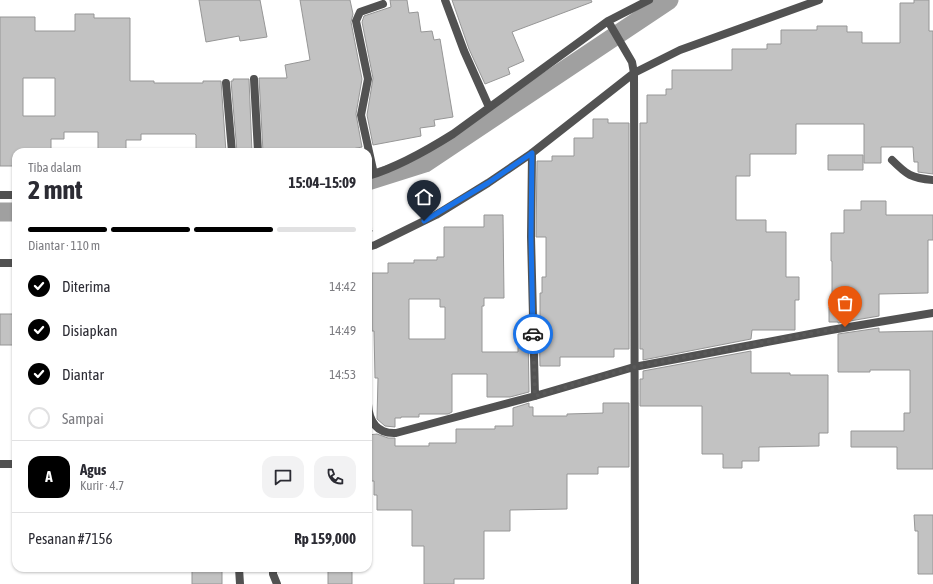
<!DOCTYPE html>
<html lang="id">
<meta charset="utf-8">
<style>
:root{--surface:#fff;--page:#f2f2f3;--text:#2b2b33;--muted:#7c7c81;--line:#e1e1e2;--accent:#000}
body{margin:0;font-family:"Asap Condensed",sans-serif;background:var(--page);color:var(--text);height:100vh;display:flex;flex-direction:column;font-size:15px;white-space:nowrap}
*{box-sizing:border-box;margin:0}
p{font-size:13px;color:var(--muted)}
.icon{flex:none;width:22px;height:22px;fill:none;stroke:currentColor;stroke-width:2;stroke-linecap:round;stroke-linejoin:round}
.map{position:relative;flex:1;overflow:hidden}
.sheet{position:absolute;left:12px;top:148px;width:360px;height:424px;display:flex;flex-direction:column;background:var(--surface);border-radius:12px;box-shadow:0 1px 3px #0004}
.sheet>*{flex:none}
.pin{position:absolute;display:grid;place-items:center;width:34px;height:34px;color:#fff;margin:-41px -17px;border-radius:50% 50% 50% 0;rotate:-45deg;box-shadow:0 0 4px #0007}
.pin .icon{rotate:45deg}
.courier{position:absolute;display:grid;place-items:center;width:40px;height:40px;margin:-20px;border:3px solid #1a73e8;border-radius:50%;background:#fff;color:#222;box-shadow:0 1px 5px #0007}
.overview em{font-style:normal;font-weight:700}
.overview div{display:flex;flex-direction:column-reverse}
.overview{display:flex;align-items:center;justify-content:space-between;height:68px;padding:0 16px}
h1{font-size:26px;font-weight:700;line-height:30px}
.bar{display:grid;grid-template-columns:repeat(4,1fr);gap:6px 4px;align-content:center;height:48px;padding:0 16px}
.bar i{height:5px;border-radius:3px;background:var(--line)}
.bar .active{background:var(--accent)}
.bar p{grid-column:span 4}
.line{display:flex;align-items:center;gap:10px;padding:0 16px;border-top:1px solid var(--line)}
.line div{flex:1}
.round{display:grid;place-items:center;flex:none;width:42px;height:42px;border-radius:12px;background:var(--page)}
ol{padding:0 16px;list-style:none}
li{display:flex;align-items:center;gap:12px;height:44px}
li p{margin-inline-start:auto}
li .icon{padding:4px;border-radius:50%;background:var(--accent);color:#fff;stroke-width:4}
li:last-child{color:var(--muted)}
li i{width:22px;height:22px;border:2px solid var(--line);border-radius:50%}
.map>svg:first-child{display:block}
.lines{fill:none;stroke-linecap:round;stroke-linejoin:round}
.canal{stroke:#a0a0a0;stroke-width:19}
.building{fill:#c2c2c2;stroke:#969696;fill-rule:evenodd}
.path{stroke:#747474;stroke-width:2.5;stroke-dasharray:1 2;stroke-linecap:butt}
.service{stroke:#525252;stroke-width:8}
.minor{stroke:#525252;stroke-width:8}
.done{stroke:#595959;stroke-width:4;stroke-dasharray:0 7.2}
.route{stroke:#1a73e8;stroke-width:5}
</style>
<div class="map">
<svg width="933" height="584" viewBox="0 0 933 584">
<rect width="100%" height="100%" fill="#fff"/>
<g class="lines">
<path class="canal" d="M368,181L425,163L669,0
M0,212H16"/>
</g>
<path class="building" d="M199,0H260L267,37L240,41L239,36L206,42Z
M300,0H350L353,14L351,22L362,79L356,114L362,147L347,150V152H263L259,78H287L285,65L310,60Z
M390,0H407L409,13L418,12L421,32L432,31L434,40L440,39L453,117L434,120L435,126L420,128L421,136L373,145L367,115L373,78L362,22L364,16L391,7Z
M452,0H591L592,2L512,32L524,61L508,68L510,74L485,84L469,49Z
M914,0H929V31H933V174L918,172V162H914L913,147H881V163H864V124H796V154H750V176H736V220H766V232H786V277H799V300H795V330H752L751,339L643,360V349H640V123H647V95H666V89H672V70H732V49H767V44H781V30H817V26H847V32H862V43H900V3H914Z
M75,14H94V18H130V81H154V83H203V81H221L226,152H196V135L195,134H141V140H126V152H98V132H64V139H51V152H16V166H0V17H35V31H75ZM23,78H55V116H23Z
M233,79H249L252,152H237L231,81H233Z
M593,119H608V123H629V349H614V357H560V366H540L539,319H540V293H542V277H546V237H536L537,161H552V156H574V138H593Z
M828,155H863V170H828Z
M861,201H886V215H933V240H928V293L879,294V316L838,323V322H829V307H832V261H831V233H844V210H861Z
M484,215H503L504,298H484V306H482V352H518V332H528L529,392L510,397H487V374H452V412L448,414H419V417H401V418H395V427L385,426L377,419L378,378H375L374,331H372V273H388V263H414V260H437V257H444V227H484ZM409,299H440V307H445V339H409Z
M0,314H16V345H0Z
M879,328V332L933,331V469H897V447H851V431H904V413H910V370H870V372H838V334Z
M751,351V373H790V375H828V433H819V446L759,447V461H742V468H723V454H702V406H640V379H643V371Z
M529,403V407H533V416H567V414L603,413V403H629V467H598V474H567V509L510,510V531H484V579H454V584H424V546H412V510H377V495H374V481H368V435L377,434L388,438H395V446H429V443H456V429H495V426H513V408Z
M914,515H933V574H918V531H915Z
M192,568H222V584H192Z
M328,568H352V584H328Z"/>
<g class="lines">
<path class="path" d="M368,216L372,233"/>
<path class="service" d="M239,568L240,584"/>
<path class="minor" d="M445,0L464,51L489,107
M608,21L632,62L634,73L635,584
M254,79L258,152
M226,83L232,152
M532,153L531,237L535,396
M892,160C907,175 911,178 933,180
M374,174L361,115L368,79L356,21L360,12L383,4
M368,176C398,167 426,151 453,134L608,21L649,0
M0,195H16
M368,247L375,245L436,215L488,183L532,153L634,73L680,50L819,0
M0,263H16
M368,404C369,421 376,434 396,433L535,396L634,367L831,330L933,313
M0,464H16
M273,568V574L277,584"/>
</g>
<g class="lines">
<path class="done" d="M533,334L535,396L634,367L845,327"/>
<path class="route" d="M424,221L488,183L532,153L531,237L533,334"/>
</g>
</svg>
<div class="pin" style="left:845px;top:327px;background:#ea580c"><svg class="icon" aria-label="bag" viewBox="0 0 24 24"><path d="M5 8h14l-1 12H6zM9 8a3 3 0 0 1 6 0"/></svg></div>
<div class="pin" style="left:424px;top:221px;background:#1f2937"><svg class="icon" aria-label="home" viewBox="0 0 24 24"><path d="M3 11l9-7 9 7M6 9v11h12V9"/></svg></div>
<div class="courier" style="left:533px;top:334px"><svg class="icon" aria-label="car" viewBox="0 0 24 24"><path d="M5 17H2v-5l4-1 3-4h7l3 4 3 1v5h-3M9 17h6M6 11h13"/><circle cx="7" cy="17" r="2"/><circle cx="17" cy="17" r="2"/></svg></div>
<section class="sheet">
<div class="overview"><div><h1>2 mnt</h1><p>Tiba dalam</p></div><em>15:04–15:09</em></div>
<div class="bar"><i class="active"></i><i class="active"></i><i class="active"></i><i></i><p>Diantar · 110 m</p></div>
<ol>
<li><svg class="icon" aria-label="check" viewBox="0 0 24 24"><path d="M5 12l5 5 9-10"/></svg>Diterima<p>14:42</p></li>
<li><svg class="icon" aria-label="check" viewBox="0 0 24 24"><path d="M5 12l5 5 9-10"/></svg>Disiapkan<p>14:49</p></li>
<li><svg class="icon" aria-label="check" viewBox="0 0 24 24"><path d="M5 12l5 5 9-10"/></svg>Diantar<p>14:53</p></li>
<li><i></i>Sampai</li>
</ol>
<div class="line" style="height:72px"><b class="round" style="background:var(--accent);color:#fff">A</b><div><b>Agus</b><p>Kurir · 4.7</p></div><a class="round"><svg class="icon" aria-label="chat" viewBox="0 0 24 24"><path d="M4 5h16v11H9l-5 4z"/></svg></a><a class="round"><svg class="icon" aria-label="phone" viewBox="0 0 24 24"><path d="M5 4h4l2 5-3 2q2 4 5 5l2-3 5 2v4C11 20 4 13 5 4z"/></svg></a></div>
<div class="line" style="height:52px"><div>Pesanan #7156</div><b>Rp 159,000</b></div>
</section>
</div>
